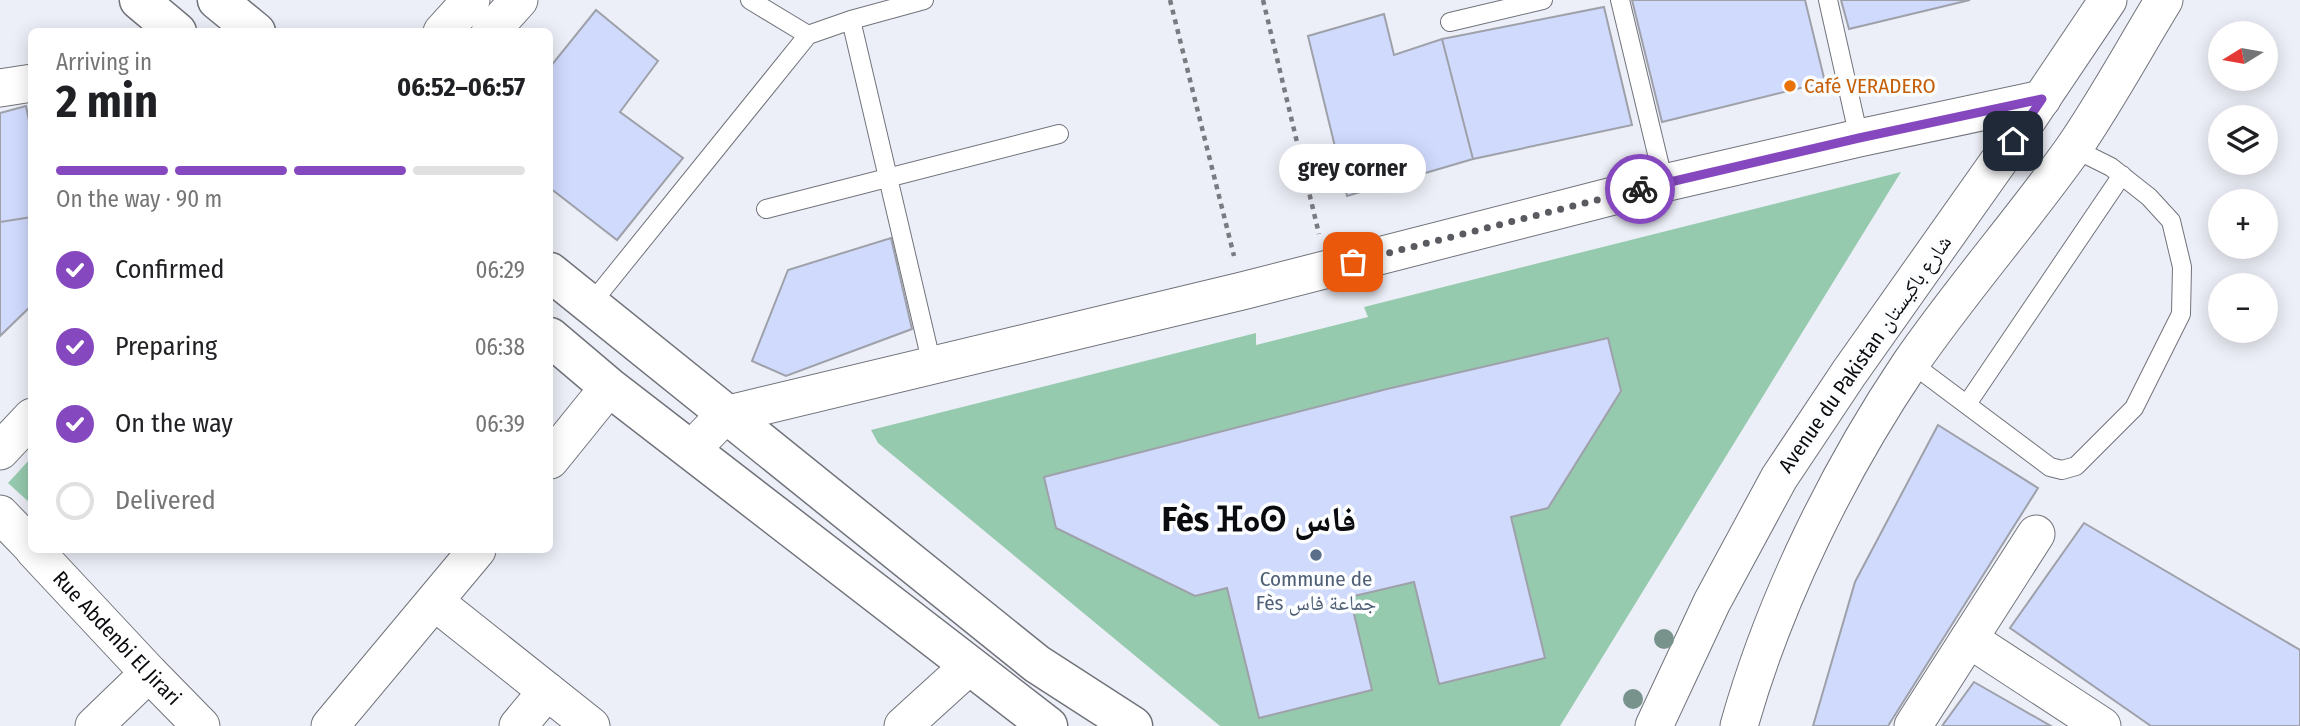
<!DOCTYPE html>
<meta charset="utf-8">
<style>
:root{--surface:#fff;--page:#f2f2f2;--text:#202124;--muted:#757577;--line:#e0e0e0;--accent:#8548be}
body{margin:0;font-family:"Fira Sans Condensed","Noto Naskh Arabic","Noto Sans Tifinagh",sans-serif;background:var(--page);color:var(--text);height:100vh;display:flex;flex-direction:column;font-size:26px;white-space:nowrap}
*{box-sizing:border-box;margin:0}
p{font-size:23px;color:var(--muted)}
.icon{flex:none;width:38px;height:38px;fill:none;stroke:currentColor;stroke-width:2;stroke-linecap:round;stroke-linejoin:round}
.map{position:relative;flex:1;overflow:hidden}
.sheet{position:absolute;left:28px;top:28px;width:525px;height:525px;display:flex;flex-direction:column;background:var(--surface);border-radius:10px;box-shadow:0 4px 18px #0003}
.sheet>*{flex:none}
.needle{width:46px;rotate:259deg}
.tools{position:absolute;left:2208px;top:21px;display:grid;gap:14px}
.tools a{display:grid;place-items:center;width:70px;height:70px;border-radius:50%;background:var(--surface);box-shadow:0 4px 18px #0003;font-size:35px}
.pin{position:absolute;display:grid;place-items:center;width:60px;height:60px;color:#fff;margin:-30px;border-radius:14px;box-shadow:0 4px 10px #0006}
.courier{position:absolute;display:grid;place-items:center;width:70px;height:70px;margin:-35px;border:5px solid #8548be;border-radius:50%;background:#fff;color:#222;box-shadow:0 2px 9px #0007}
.bubble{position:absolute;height:49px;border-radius:24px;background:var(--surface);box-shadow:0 4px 18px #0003;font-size:23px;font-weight:700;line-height:49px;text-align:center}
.headline em{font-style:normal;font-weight:700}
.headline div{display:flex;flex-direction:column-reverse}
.headline{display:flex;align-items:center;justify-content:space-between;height:119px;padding:0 28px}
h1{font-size:46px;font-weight:700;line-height:52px}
.bar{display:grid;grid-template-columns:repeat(4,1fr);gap:10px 7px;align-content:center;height:84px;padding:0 28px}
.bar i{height:9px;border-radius:5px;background:var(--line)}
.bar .active{background:var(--accent)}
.bar p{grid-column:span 4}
ol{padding:0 28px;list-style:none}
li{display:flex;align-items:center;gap:21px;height:77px}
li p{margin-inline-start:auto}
li .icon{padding:7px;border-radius:50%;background:var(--accent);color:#fff;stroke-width:4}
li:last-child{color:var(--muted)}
li i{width:38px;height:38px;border:4px solid var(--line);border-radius:50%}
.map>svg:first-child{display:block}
.green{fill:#96caae}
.building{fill:#d0dafd;stroke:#9ea1a9;stroke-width:2}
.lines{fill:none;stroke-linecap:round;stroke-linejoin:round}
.lane-casing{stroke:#71737b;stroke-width:20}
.street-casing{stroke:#71737b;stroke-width:39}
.secondary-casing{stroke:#71737b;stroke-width:41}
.path{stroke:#7a7b81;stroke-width:4.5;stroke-dasharray:5 5;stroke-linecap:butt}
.lane{stroke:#fff;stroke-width:18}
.street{stroke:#fff;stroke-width:37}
.secondary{stroke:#fff;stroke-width:38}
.tree{fill:#77938b}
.done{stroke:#595b60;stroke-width:7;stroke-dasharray:0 12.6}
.route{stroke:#8548be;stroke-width:9}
.food-dot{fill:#e8710a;stroke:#fcfdff;stroke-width:2.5}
.service-dot{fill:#5c6f8a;stroke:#fcfdff;stroke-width:2.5}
.labels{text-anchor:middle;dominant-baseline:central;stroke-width:7;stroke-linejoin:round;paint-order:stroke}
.food-label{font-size:21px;fill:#c56008;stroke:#fcfdff;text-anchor:start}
.street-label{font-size:21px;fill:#0a0b0e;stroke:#fcfdff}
.service-label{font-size:21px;fill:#4e5e75;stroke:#fcfdff}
.town-label{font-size:35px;font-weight:bold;fill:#0a0b0e;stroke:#fcfdff}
</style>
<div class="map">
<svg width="2300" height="726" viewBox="0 0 2300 726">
<rect width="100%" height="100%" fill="#edeff8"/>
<path class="green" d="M1901,172L1560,726H1220L878,443L871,430L1256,333V345L1368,317L1364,307Z
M31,458L32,504H31L8,483Z"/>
<path class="building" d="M1632,0H1805L1825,82L1662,122Z
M1841,0H1970L1849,29Z
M1604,7L1632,125L1473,159L1442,39Z
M596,10L658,61L620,112L683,158L617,240L550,188V67Z
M1384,14L1394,55L1442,39L1473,159L1347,196L1308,36Z
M26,106L32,136V217L0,222V113Z
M32,217V305L0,336V222Z
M891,238L912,329L786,376L752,361L788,270Z
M1608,338L1621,391L1548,508L1511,517L1545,658L1439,684L1414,582L1350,597L1372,690L1259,718L1227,588L1195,596L1056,528L1044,477L1387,389Z
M1938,425L2038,488L1888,726H1813L1855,582Z
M2084,523L2300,650V726H2151L2010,628Z
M1974,682L2051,726H1942Z"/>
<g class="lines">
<defs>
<path id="lane" d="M750,0L808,35
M1620,0L1664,183
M1828,0L1859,138
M851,20L932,365
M1450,22L1543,0
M766,209L1059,134
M590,305L808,35L851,20L924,0
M1911,363L2050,467L2062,470L2076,466L2134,408L2181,314L2182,267L2171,221L2149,197L2111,167L2073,148
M1967,404L2122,175"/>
<g id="street">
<path d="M442,32L471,0"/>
<path d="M490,32L519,0"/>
<path d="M0,88L32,83"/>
<path d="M691,450L725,415L1242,291L1664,183L1859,138L2042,99"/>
<path d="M0,451L32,417"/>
<path d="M550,460L609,387"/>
<path d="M0,514L32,547"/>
<path id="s1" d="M34,550L149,673L201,726"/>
<path d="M435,602L591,726"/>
<path d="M1969,639L2102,726"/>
<path d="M94,726L149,673"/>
<path d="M330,726L477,550"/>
<path d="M518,726L547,691"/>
<path d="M903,726L969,666"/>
<path d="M1654,726L1712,602L1779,478L1849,373L2013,141L2108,0"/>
<path d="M1739,726C1774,601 1838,471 1910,364C1961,290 2021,222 2073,149C2106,101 2134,49 2164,0"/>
<path d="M1913,726L2036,534"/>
</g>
<path id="secondary" d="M139,0L177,32
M217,0L256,32
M550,272L1037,664L1133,726
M550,337L609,387L1048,726"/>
</defs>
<use href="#lane" class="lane-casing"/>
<use href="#street" class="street-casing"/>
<use href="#secondary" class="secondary-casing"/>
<path class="path" d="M1170,0L1234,256
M1263,0L1319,234"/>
<use href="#lane" class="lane"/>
<use href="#street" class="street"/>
<use href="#secondary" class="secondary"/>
</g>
<g class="tree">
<circle cx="1664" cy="639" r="10"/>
<circle cx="1633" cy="699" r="10"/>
</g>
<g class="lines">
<path class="done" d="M1353,262L1640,189"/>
<path class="route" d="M1640,189L1859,138L2042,99L2013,141"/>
</g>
<circle class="food-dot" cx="1790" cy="86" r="7"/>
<circle class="service-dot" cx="1316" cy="555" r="7"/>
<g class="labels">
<g class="food-label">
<text x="1804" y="86">Café VERADERO</text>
</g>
<g class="street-label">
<text transform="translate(1865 354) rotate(-55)">Avenue du Pakistan شارع باكيستان</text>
<text stroke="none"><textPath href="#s1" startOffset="121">Rue Abdenbi El Jirari</textPath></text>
</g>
<g class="service-label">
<text x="1316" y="579">Commune de<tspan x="1316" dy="24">Fès جماعة فاس</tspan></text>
</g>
<g class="town-label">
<text x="1259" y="519">Fès ⴼⴰⵙ فاس</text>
</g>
</g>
</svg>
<div class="tools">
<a><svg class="needle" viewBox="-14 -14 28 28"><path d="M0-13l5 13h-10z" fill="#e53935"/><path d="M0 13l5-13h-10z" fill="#757577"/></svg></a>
<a><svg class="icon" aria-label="layers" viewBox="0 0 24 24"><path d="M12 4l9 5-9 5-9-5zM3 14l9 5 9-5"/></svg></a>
<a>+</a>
<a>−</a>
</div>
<div class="pin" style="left:1353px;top:262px;background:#ea580c"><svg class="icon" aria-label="bag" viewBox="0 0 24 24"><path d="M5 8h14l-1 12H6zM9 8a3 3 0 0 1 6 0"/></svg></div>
<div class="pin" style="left:2013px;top:141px;background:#1f2937"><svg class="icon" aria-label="home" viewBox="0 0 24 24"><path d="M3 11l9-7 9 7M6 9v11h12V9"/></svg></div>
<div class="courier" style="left:1640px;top:189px"><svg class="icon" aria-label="bike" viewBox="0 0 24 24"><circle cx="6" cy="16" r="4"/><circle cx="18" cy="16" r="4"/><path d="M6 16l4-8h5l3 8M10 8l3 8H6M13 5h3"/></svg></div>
<div class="bubble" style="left:1279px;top:144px;width:147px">grey corner</div>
<section class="sheet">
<div class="headline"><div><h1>2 min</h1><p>Arriving in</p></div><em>06:52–06:57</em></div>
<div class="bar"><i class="active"></i><i class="active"></i><i class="active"></i><i></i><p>On the way · 90 m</p></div>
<ol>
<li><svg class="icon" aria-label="check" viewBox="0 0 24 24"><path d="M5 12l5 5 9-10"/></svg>Confirmed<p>06:29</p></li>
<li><svg class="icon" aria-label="check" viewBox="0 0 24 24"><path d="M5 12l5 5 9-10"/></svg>Preparing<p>06:38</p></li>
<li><svg class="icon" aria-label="check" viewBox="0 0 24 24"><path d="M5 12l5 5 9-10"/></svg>On the way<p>06:39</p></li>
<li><i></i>Delivered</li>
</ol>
</section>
</div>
